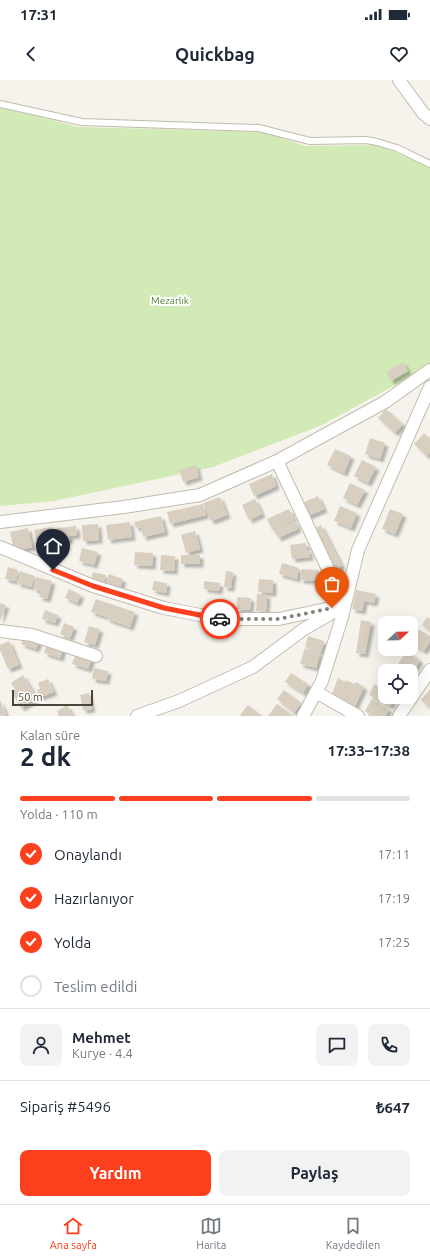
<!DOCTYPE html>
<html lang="tr">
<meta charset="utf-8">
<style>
:root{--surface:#fff;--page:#f2f2f3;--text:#1f2937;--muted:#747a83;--line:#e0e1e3;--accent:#fc3f1d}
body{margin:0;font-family:Ubuntu,sans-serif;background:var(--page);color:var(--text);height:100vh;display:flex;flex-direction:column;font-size:15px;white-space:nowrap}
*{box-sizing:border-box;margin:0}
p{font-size:13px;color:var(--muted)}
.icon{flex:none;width:22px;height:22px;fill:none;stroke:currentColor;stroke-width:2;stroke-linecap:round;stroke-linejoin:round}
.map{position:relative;height:636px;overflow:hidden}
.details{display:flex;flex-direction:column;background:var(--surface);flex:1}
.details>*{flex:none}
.needle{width:26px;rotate:68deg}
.buttons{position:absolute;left:378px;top:536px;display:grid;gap:8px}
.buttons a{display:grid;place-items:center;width:40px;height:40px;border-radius:8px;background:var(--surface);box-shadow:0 4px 16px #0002;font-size:20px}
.scale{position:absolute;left:12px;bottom:10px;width:81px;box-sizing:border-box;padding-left:4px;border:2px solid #4b4439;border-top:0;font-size:11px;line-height:14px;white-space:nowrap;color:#4b4439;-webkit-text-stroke:3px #fff;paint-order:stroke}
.pin{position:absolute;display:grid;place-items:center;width:34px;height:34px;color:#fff;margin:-41px -17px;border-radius:50% 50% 50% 0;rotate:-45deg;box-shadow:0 0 4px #0007}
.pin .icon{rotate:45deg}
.courier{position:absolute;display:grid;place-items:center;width:40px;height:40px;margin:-20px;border:3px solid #fc3f1d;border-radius:50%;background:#fff;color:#222;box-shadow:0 1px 5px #0007}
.headline em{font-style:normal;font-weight:700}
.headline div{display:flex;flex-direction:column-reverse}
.headline{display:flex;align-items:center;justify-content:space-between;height:68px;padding:0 20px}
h1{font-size:26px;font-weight:700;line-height:30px}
.bar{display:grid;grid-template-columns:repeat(4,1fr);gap:6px 4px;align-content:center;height:48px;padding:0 20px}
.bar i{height:5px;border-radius:3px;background:var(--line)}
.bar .selected{background:var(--accent)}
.bar p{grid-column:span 4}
.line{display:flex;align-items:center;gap:10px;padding:0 20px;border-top:1px solid var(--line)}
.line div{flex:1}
.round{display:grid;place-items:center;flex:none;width:42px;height:42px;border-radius:8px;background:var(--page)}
ol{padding:0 20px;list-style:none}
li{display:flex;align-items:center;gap:12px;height:44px}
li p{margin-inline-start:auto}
li .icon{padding:4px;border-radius:50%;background:var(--accent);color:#fff;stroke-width:4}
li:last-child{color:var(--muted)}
li i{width:22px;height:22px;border:2px solid var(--line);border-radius:50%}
.button{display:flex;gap:8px;margin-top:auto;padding:8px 20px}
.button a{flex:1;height:46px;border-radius:8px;background:var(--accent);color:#fff;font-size:16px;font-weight:700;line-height:46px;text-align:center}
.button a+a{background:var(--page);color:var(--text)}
.status{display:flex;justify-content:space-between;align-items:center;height:28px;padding:0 20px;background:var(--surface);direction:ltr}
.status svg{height:11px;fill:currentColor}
header{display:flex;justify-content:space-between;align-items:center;height:52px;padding:0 20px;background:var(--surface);font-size:18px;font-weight:700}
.menu{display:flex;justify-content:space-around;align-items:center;height:56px;border-top:1px solid var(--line);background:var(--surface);font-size:11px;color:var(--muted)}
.menu a{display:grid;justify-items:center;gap:2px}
.menu .selected{color:var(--accent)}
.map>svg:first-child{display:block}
.green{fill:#d2eab5}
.building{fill:#d8cfc1;filter:url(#shadow)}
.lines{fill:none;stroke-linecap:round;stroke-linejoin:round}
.service-casing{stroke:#c2bbae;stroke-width:8}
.minor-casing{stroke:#c2bbae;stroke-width:14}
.service{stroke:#fff;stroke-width:6}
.minor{stroke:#fff;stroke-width:12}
.done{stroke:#878178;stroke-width:4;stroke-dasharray:0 7.2}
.route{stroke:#fc3f1d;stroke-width:5}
.labels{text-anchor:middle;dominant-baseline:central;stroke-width:4;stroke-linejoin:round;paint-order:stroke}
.park-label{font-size:10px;fill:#4a7f2a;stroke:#fff}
</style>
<div class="status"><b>17:31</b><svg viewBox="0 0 49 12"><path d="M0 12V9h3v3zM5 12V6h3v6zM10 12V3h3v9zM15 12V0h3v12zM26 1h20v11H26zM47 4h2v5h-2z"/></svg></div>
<header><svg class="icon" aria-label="back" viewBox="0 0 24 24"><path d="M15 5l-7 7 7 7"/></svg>Quickbag<svg class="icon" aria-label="heart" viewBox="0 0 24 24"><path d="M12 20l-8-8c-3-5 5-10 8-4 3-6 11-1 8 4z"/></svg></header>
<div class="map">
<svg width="430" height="636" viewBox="0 0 430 636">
<defs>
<filter id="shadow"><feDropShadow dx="3.5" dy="3.5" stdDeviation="1" flood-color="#0004"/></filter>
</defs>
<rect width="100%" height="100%" fill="#f6f3ec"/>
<path class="green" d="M0,26L78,47L265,52L305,66L378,65L430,87V286L322,345L213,387L54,421L0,426Z"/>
<path class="building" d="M403,282L408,291L391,301L386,292Z
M386,329L403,344L395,353L378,338Z
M424,353L430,359V372L427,376L414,364Z
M370,358L385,363L380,379L365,374Z
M335,369L351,376L344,393L327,385Z
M362,380L376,387L368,403L354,396Z
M196,385L199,397L183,402L179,390Z
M272,394L276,406L254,416L249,404Z
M350,403L365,410L357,425L343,418Z
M318,416L324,429L306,437L300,424Z
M220,417L227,435L211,441L203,423Z
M255,419L262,434L249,440L242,425Z
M203,424L206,435L170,444L167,432Z
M340,426L357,433L351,448L334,441Z
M289,429L294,440L272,450L267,439Z
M390,429L403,434L395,454L382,449Z
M161,436L165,452L143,457L141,447L136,448L134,442Z
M295,441L298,449L278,458L274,450Z
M130,442L132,457L108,460L106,445Z
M98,444L99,460L83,461L82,445Z
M321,445L342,486L339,487L340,490L336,492L337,493L335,495L312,450Z
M76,446L77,455L69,456L70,460L60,461L58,448Z
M52,447L53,458L36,460L34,450Z
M28,448L32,467L14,471L10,452Z
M195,451L200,469L186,473L181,455Z
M306,463L307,470H309L310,477L292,479L290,465Z
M82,468L98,472L94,485L79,481Z
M135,472L153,473L152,486L134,485Z
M161,475L175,476L174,491L160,490Z
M181,475H200V484H181Z
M282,483L299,488L297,499L279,494Z
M8,487L18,490L16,501L5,499Z
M301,489L318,490V496H320V501L300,500Z
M20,491L35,496L31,507L17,503Z
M226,491L233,492L231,508L224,507Z
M93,492L106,495L103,507L90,504Z
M109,494L123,499L119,510L105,506Z
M36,497L52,501L47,519L39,517L41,511L33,509Z
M259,499L273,500V513L258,512Z
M154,501L167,503L166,513L152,510Z
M204,501L220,503L219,511L204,509Z
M69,509L81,515L77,523L65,518Z
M356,510L376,514L374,523L364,521L362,531L352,529Z
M257,514L267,515L266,532L256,531Z
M237,517L251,518L250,530L237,529Z
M96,519L135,532L130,547L107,539V537L91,532Z
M0,523L6,525L0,541Z
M45,530L58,535L55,543L42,539Z
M427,537L430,539V551L422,545Z
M361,540L371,542L365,574L356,573Z
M64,543L74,547L70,558L60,554Z
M89,546L100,549L95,565L84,562Z
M418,549L430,556V561L424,571L411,563Z
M24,556L39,561L36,569L21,564Z
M308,556L324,561L321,572L305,567Z
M9,561L19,585L8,589L0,570V565Z
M47,564L63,569L60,578L44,573Z
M305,568L320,573L316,588L300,584Z
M406,571L420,580L412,594L411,591H400L396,588Z
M76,572L92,578L88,589L72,584Z
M94,588L108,591L106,601L92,599Z
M291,593L308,604L303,613L285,602Z
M23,595L37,618L21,628L11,611L15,609L11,603Z
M338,598L345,602L346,600L354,604L356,602L364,607L355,626L332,614Z
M48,599L54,612L40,617L37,610L40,609L38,603Z
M374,604L385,610V617H395L390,626L369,615Z
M430,609V628L421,620Z
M284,610L301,623L294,633L277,619Z
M89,613L92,629L83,630L80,615Z
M372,619L389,629L385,636H368L369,634L365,631Z
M0,620L6,635L3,636H0Z
M277,624L291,634L290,636H268Z
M67,625L73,636H59L57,631Z
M248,625L262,636H241L240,635Z"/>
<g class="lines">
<defs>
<path id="service" d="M0,24L82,42L259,48L310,61L366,60L377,62L397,68L430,84"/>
<path id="minor" d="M399,0L423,33L430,39
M277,381L345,525
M0,442L124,427L200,415L277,381L385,322L430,290
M0,467L93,506L164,528L221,539H279L345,525
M0,551L32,555L96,576
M316,612L358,636
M137,636L179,621L253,587L304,549L337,530
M303,636L322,601L342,537L358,470L430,307
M399,636L430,590"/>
</defs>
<use href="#service" class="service-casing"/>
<use href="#minor" class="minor-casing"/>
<use href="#service" class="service"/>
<use href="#minor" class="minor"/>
</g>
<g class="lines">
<path class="done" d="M220,539H279L332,528"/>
<path class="route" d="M53,490L93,506L164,528L220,539"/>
</g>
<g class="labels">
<g class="park-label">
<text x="170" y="220">Mezarlık</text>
</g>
</g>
</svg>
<div class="buttons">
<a><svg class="needle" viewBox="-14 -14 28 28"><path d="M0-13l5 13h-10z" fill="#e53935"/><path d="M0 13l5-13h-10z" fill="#747a83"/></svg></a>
<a><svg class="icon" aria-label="locate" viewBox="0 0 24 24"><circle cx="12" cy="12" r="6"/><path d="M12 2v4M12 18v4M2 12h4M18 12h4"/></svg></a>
</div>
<div class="scale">50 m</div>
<div class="pin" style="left:332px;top:528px;background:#ea580c"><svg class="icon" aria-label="bag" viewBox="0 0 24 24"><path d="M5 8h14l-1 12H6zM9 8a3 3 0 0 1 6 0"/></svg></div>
<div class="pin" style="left:53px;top:490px;background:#1f2937"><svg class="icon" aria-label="home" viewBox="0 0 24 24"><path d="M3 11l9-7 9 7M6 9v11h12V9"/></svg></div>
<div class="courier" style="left:220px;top:539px"><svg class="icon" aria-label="car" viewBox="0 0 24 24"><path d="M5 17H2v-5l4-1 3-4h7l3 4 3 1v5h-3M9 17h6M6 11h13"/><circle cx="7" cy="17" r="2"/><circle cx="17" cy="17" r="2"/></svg></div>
</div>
<section class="details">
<div class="headline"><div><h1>2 dk</h1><p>Kalan süre</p></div><em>17:33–17:38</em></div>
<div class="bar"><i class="selected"></i><i class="selected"></i><i class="selected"></i><i></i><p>Yolda · 110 m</p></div>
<ol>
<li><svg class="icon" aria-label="check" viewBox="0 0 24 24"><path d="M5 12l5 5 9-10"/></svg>Onaylandı<p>17:11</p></li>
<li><svg class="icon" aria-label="check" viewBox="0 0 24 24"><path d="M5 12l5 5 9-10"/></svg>Hazırlanıyor<p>17:19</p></li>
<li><svg class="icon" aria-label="check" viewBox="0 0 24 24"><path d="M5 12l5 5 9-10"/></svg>Yolda<p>17:25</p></li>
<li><i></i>Teslim edildi</li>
</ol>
<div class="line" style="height:72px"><a class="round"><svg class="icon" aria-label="person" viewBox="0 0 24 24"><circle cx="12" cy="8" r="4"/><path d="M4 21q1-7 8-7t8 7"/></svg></a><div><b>Mehmet</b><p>Kurye · 4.4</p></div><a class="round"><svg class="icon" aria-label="chat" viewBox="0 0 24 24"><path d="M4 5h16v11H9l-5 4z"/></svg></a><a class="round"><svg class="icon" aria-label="phone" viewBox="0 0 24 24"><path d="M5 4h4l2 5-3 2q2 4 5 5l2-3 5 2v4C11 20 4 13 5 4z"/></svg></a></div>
<div class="line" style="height:52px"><div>Sipariş #5496</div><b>₺647</b></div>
<div class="button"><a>Yardım</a><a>Paylaş</a></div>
</section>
<nav class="menu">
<a class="selected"><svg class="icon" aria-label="home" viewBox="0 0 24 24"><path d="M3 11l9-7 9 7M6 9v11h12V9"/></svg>Ana sayfa</a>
<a><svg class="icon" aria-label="map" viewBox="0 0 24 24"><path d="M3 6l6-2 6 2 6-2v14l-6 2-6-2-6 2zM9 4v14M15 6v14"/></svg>Harita</a>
<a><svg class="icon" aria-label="saved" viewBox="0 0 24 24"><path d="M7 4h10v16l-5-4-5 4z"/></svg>Kaydedilen</a>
</nav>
